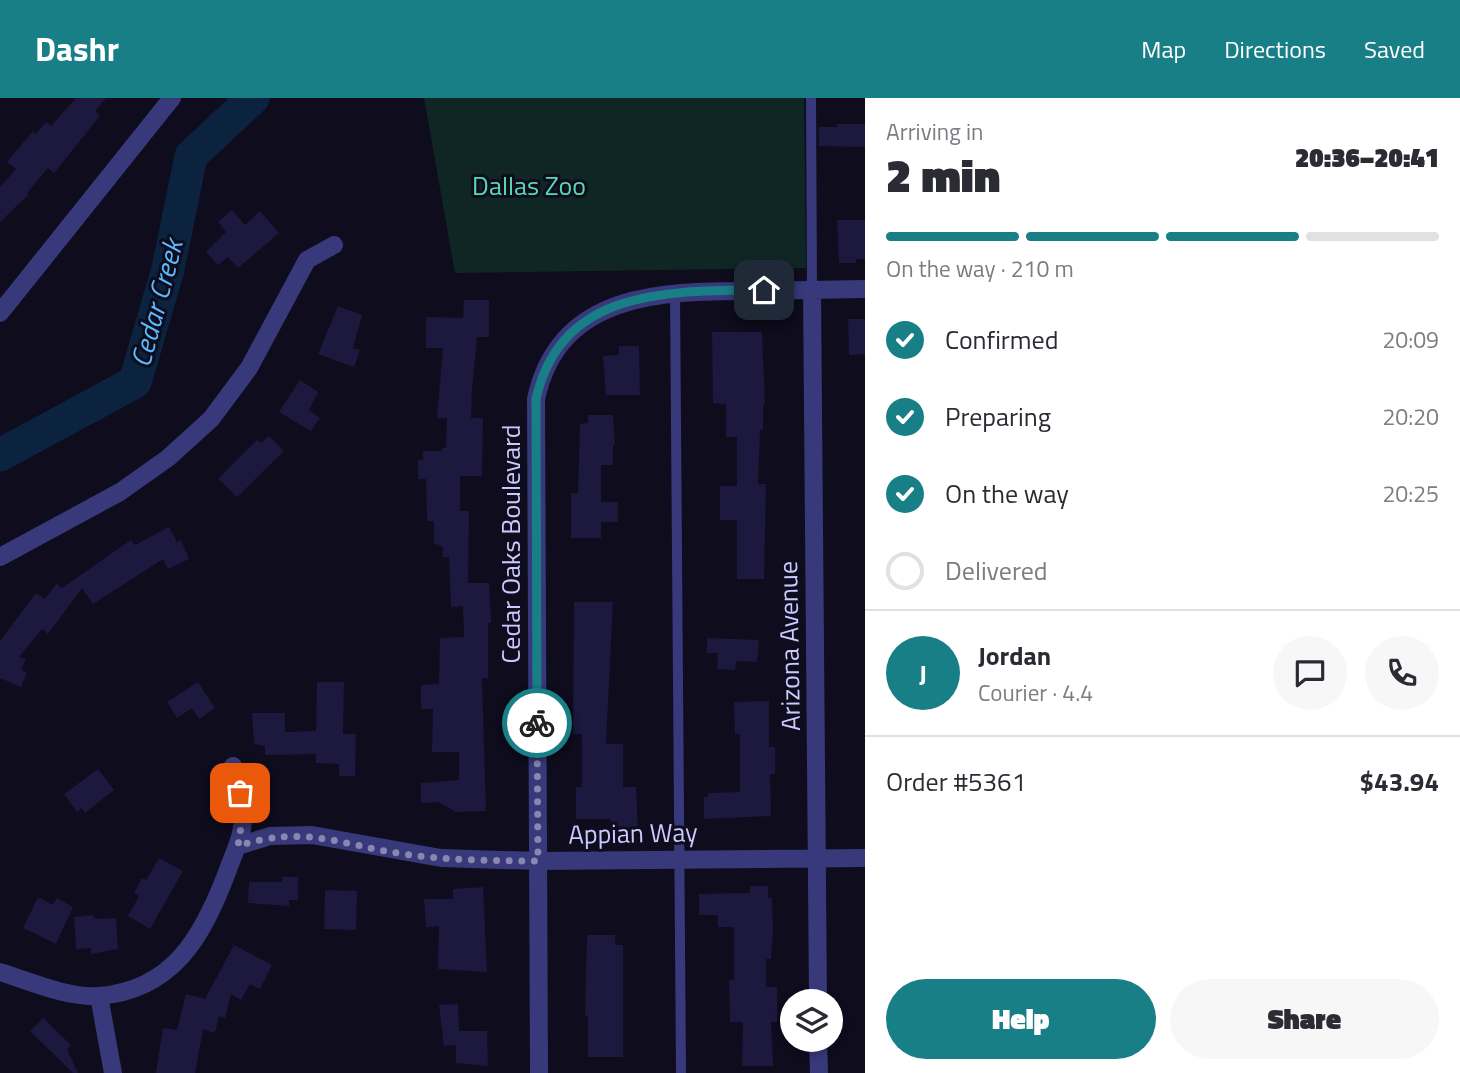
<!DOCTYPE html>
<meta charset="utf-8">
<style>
:root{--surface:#fff;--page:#f7f7f7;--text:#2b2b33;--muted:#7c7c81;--line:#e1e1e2;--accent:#197f87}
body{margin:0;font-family:"Titillium Web",sans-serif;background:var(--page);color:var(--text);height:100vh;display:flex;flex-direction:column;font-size:26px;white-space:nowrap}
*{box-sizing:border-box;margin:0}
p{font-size:23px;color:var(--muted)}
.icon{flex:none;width:38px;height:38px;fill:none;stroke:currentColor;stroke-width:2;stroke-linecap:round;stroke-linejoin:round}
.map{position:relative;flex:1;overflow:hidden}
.details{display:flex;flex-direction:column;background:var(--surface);width:595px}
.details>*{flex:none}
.tools{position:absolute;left:780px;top:891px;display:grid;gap:14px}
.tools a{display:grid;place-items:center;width:63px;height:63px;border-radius:50%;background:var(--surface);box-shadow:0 4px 10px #0003;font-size:35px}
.pin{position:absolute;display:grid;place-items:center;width:60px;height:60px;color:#fff;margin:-30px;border-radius:14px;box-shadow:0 4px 10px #0006}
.courier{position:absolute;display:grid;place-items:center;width:70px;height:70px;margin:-35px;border:5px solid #197f87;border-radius:50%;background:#fff;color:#222;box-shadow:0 2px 9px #0007}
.overview em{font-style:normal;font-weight:800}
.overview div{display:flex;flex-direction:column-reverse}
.overview{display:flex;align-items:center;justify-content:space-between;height:119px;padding:0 21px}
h1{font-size:46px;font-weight:800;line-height:52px}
.bar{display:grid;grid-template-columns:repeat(4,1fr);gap:10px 7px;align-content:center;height:84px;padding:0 21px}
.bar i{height:9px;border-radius:5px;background:var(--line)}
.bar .selected{background:var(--accent)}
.bar p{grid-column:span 4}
.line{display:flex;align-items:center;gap:18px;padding:0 21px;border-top:2px solid var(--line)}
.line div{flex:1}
.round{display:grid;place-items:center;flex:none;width:74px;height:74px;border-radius:37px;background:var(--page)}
ol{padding:0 21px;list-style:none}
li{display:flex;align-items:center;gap:21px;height:77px}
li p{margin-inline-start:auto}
li .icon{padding:7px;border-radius:50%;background:var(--accent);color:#fff;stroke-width:4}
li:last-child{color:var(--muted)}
li i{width:38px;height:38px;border:4px solid var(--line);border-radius:50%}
.action{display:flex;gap:14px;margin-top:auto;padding:14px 21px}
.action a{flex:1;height:80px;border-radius:42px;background:var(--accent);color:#fff;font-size:28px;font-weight:800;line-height:80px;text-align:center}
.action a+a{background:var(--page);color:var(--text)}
header{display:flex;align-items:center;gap:42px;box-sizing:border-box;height:98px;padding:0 35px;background:var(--accent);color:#fff}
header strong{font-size:33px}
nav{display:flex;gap:38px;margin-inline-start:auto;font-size:24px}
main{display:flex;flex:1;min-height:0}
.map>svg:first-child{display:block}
.green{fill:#0f2624}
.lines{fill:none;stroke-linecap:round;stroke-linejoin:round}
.river{stroke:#0c2340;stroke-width:33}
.building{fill:#1d183d}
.service{stroke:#37397b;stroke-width:10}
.minor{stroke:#37397b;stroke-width:18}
.done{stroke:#8987af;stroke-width:7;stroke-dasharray:0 12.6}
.route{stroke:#197f87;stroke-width:9}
.labels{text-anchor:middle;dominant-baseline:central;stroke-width:6;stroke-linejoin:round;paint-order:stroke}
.park-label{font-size:26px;fill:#57dbb2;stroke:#0e0c1d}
.street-label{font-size:26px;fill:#cbc9fe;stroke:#0e0c1d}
.water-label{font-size:28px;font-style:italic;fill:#59bbfc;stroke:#0e0c1d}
</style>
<header>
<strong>Dashr</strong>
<nav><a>Map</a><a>Directions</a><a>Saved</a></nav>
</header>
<main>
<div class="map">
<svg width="865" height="975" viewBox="0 0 865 975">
<rect width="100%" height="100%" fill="#0e0c1d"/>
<path class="green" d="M424,0H804L806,170L455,175Z"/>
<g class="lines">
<path class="river" d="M0,357L135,284L168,171L191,58L253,0"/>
</g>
<path class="building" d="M76,0H106L95,13L100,18L54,75L48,70L27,95L29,96L0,124V89L16,71L7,64L33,33L36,36L46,24L51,28Z
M837,26H865V49L819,48V29H837Z
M232,112L245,127L260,113L279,135L238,170L228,159L218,167L206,154L226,134L218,124Z
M837,122H865V161H856V165H839Z
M464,202H489V239H477L472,290L471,320H483L482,378H460V413H469L468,485H489L491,525H488V580H482L486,713L456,714L438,704L421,705V685L459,682V654H432L433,611H421V587L439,586L440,540L464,539L463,508L451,509L449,459H443V449L434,445V423H427L426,381H418V362H423V353H442V350H446L447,320H437L443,250H426V219L463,220Z
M338,208L362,217L353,250L360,252L354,269L318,256Z
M848,221H865V256L849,257Z
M712,234H762L765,306H763V332H760L758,386H766L764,481H737V422H720V388H737V339H726V306L713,305Z
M619,248H639L640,297H606L603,258L619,257Z
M300,282L318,294L309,312L320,320L311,333L279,314Z
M588,317H613L615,347H613V367H601V404H618V424H601V440H571V395H578L580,326L588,325Z
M269,338L284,353L237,399L218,381L257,342L261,345Z
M169,429L177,444L181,442L189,461L168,471L163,461L93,506L82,490L48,536L42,531L19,559L26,561L21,572L27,575L21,589L0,580V543L36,495L45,501L56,486L62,490L131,442L135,447Z
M574,504H613L606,646H623V689H636L638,733H611V721H576V689H582V636H573Z
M707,540L759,542L757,564L736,563L735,572L717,571L718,555H707Z
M198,584L215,610L199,621L192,610L177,620L167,604Z
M317,584H344L343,636H356L355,678H339V666L316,665V656L265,657V648L254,646L252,615H285V634L316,633Z
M769,603V649H775V676H770L771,718L704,721V699H708V695L740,694V636H735L734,604Z
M98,671L114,692L85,715L81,710L77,714L64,696Z
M159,760L183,773L150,831L128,818L139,798L134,795L142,780L146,782Z
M282,779H298V802H289V808L248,805L249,784H282Z
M750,788H768V800H772L773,836L771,861H766V889H777V924H771L773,968H742L743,924H730L729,882H734V829H718V817H699V796L750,795Z
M483,789L487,874L438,871L439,828L426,829L424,801H453V791Z
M325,792L357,793L356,832L324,831Z
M38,799L53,807L57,800L73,809L56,846L23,830Z
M92,817L96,821L116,820L118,851L91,856V850L76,851L74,819Z
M587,837H615V847H623V959H588V918H585Z
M234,847L272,867L260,891L250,886L241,902L231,896L225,920L219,918L215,935L203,931L195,975H156L163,930L177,932L186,896L205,901Z
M458,906L459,933H487L488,968L456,965V947L444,948L439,907Z
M43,920L71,947L67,951L78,975H73L30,933Z"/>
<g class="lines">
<path class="service" d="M811,0L812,192
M675,195L681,975"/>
<path class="minor" d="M812,192L818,903
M0,215L172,0
M0,459L120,394L168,360L211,321L249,270L307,162L334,147
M238,748L270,738L312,737L441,760L538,763L865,760
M0,874C30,883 66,900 99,898C173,892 202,839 226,777C233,756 244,738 243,716C242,699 237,684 233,668
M99,898L113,975
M818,942L819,975
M539,975L536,301C559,194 662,193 752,193C790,192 827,192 865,191"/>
</g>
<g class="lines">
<path class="done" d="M240,695L243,716L238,748C304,727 338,746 403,756C447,762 493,763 538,763L537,625"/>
<path class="route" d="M537,625L536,301C561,189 672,193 764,192"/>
</g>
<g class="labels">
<g class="park-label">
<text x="529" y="87">Dallas Zoo</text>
</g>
<g class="street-label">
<text transform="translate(510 446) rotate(-90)">Cedar Oaks Boulevard</text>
<text transform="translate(789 548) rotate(-91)">Arizona Avenue</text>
<text transform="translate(633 735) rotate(-1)">Appian Way</text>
</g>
<g class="water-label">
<text transform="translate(156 205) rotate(-75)">Cedar Creek</text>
</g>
</g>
</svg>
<div class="tools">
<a><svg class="icon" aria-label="layers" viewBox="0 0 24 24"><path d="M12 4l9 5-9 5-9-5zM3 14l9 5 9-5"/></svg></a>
</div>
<div class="pin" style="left:240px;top:695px;background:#ea580c"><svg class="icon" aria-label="bag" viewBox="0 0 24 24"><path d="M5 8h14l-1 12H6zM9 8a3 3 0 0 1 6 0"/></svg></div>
<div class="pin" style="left:764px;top:192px;background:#1f2937"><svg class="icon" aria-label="home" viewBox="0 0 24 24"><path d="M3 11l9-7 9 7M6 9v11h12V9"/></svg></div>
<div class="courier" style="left:537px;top:625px"><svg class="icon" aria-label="bike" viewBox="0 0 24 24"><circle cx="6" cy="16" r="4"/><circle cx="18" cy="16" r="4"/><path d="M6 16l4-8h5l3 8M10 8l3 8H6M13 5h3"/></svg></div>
</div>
<section class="details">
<div class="overview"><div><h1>2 min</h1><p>Arriving in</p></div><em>20:36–20:41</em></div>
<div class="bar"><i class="selected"></i><i class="selected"></i><i class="selected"></i><i></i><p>On the way · 210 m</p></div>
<ol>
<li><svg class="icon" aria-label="check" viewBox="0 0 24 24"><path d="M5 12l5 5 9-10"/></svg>Confirmed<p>20:09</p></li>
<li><svg class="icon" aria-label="check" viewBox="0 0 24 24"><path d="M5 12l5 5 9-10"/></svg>Preparing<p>20:20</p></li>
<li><svg class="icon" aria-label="check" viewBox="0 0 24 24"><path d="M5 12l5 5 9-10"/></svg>On the way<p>20:25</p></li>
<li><i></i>Delivered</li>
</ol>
<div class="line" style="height:126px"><b class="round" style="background:var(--accent);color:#fff">J</b><div><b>Jordan</b><p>Courier · 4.4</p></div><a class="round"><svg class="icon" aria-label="chat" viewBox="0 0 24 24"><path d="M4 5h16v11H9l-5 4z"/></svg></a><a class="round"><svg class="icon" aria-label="phone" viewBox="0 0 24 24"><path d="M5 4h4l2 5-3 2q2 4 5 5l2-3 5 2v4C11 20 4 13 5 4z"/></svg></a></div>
<div class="line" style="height:91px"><div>Order #5361</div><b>$43.94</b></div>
<div class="action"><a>Help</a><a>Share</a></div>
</section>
</main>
